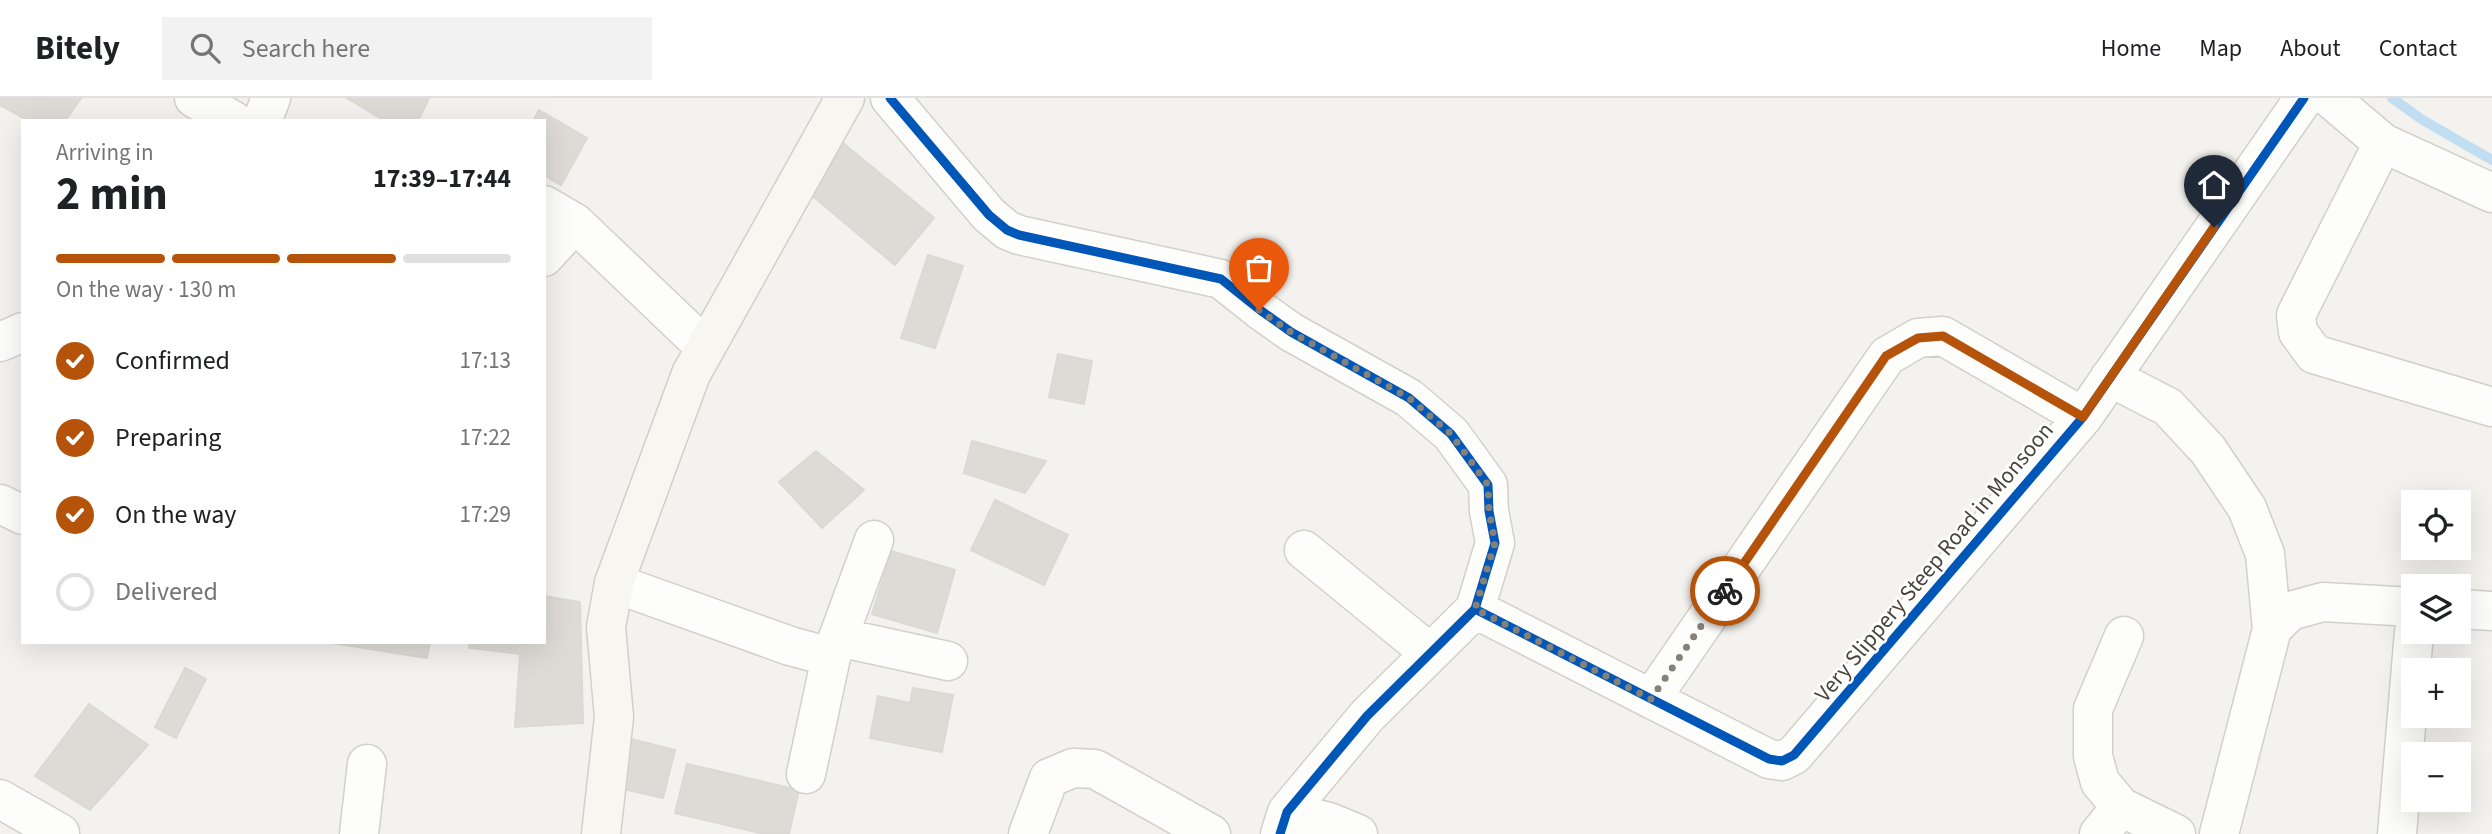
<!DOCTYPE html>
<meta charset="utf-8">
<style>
:root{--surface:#fff;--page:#f2f2f2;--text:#202124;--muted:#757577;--line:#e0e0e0;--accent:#b45309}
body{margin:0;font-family:"Source Sans 3",sans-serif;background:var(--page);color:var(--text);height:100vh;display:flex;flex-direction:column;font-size:26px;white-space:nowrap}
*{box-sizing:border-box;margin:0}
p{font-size:23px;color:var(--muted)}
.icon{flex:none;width:38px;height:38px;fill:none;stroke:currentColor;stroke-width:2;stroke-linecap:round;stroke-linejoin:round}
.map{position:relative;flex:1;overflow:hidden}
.panel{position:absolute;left:21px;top:21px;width:525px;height:525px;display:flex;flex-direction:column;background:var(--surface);border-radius:0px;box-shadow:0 7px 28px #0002}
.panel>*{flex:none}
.tools{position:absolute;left:2401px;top:392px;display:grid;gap:14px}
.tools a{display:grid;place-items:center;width:70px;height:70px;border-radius:0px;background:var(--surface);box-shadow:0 7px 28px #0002;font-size:35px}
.pin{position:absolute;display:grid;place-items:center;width:60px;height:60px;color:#fff;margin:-72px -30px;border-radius:50% 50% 50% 0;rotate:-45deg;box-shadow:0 0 7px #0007}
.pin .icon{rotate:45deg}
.courier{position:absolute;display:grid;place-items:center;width:70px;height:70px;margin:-35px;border:5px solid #b45309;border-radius:50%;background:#fff;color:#222;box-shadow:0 2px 9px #0007}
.overview em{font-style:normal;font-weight:700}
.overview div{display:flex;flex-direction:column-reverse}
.overview{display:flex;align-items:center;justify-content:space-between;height:119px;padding:0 35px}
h1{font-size:46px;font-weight:700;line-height:52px}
.bar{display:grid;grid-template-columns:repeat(4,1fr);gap:10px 7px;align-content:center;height:84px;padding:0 35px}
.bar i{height:9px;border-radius:5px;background:var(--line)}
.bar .selected{background:var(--accent)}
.bar p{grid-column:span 4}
ol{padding:0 35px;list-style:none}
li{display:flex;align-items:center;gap:21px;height:77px}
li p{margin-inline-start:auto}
li .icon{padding:7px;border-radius:50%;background:var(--accent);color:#fff;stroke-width:4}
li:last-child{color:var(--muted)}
li i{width:38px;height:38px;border:4px solid var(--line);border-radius:50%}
header{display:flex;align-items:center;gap:42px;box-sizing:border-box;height:98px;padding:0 35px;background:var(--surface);border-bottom:2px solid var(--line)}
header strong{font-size:33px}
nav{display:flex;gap:38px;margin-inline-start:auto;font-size:24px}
.search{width:490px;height:63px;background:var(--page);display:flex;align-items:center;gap:18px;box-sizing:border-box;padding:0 24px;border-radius:0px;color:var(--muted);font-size:26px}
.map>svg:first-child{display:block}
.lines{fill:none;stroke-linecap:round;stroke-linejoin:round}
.stream{stroke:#c0ddf1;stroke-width:10}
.building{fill:#dedbd6;stroke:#dcd9d4;stroke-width:2}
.street-casing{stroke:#d2d0cb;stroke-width:41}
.secondary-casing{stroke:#d3cfc5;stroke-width:41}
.street{stroke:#fdfdfc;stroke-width:38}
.secondary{stroke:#f7f6f1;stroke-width:38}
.cycleway-casing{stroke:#fff;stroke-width:13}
.cycleway{stroke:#0057b8;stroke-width:9}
.done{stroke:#868178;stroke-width:7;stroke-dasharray:0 12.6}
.route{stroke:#b45309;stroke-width:9}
.labels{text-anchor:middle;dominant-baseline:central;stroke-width:5;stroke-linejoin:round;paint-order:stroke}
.street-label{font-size:23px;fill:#4b4439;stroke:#fff}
</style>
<header>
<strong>Bitely</strong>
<div class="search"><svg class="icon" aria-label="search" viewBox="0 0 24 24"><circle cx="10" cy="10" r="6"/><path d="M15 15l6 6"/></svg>Search here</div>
<nav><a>Home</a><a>Map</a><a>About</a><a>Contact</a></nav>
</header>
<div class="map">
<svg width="2492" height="736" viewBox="0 0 2492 736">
<rect width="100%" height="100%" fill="#f4f2ee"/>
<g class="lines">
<path class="stream" d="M2392,0L2421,21L2492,62"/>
</g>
<path class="building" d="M0,0H81L65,23H29L0,7Z
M347,0H429L418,23H385Z
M539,12L587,40L561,87L544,77V23H533Z
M843,45L934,120L895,167L804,91Z
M928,157L963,168L935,250L901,240Z
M1058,256L1092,263L1084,306L1049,299Z
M972,343L1046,363L1025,395L964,375Z
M816,353L864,392L822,430L779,384Z
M995,402L1068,437L1044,487L971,452Z
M891,453L955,472L937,535L872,516Z
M544,498L580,504L583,625L515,629L520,556L469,550L470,544H544Z
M326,544H430L427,560Z
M185,570L206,581L176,640L155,629Z
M913,590L953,597L942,654L870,640L878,598L910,605Z
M89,606L148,647L90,712L35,678Z
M627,640L675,652L663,700L615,689Z
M687,666L799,692L789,736H764L675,715Z"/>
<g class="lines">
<defs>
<path id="street" d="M194,0L234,23
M890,0L989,117L1007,132L1019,137L1221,181L1260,212L1291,234L1409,300L1451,336L1488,387L1489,413L1495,445L1475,511L1367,618L1287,714L1280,736
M2330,0L2383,45L2492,95
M262,23L271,0
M2383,45L2296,217L2298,234L2314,256L2492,309
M544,107L575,125L544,159
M575,125L705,249
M0,244L23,234
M2110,279L2168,309L2208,352L2247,410L2265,456L2272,531
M0,406L23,417
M1304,452L1430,555
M614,485L790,548L831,559
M1475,511L1769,661L1782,663L1794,657L2083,319L2304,0
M2459,511L2492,513
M838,539L948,563
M1651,601L1887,258L1918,240L1943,238L2083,319
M806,676L831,559L874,442
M0,701L60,735
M2121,709L2100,684L2093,658V611L2124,538
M1287,714L1329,724L1358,736
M359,736L367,666
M1028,736L1049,680L1073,670L1095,671L1211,736
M2099,736L2121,709L2176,736
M2219,736L2272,531L2290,513L2323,504L2413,509
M2397,736L2414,534"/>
<path id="secondary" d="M601,736L614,619L606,529L614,485L691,276L845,0"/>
</defs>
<use href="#street" class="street-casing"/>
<use href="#secondary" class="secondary-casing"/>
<use href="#street" class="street"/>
<use href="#secondary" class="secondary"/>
<defs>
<path id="cycleway" d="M890,0L989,117L1007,132L1019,137L1221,181L1260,212L1291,234L1409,300L1451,336L1488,387L1489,413L1495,445L1475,511L1367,618L1287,714L1280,736
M1475,511L1769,661L1782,663L1794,657L2083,319L2304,0"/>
</defs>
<use href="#cycleway" class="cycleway-casing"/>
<use href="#cycleway" class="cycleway"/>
</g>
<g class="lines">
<path class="done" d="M1259,212L1291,234L1409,300L1451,336L1488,387L1489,413L1495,445L1475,511L1651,601L1725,493"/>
<path class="route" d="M1725,493L1886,258L1918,240L1943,238L2083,319L2214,129"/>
</g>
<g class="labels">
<g class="street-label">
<text transform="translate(1934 464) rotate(-50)">Very Slippery Steep Road in Monsoon</text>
</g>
</g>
</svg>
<div class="tools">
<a><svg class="icon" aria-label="locate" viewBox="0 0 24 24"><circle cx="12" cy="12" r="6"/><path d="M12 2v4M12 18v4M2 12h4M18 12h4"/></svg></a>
<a><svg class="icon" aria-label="layers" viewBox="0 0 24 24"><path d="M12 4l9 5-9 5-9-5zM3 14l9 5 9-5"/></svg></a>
<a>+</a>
<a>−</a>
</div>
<div class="pin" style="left:1259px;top:212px;background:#ea580c"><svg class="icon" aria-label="bag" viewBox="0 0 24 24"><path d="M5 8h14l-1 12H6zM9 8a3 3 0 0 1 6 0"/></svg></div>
<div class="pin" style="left:2214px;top:129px;background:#1f2937"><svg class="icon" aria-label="home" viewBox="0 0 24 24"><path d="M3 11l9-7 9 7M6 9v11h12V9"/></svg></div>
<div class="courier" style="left:1725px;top:493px"><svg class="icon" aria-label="bike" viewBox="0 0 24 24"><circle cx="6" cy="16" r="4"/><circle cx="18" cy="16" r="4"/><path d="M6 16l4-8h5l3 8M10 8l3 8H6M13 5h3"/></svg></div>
<section class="panel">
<div class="overview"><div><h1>2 min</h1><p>Arriving in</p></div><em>17:39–17:44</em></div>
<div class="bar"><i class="selected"></i><i class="selected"></i><i class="selected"></i><i></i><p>On the way · 130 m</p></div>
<ol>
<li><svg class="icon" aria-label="check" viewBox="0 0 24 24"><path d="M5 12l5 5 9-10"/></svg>Confirmed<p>17:13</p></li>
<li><svg class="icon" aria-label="check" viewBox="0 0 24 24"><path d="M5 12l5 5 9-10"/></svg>Preparing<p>17:22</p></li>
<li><svg class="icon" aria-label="check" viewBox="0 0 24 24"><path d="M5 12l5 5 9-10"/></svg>On the way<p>17:29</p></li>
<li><i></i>Delivered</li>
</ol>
</section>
</div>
